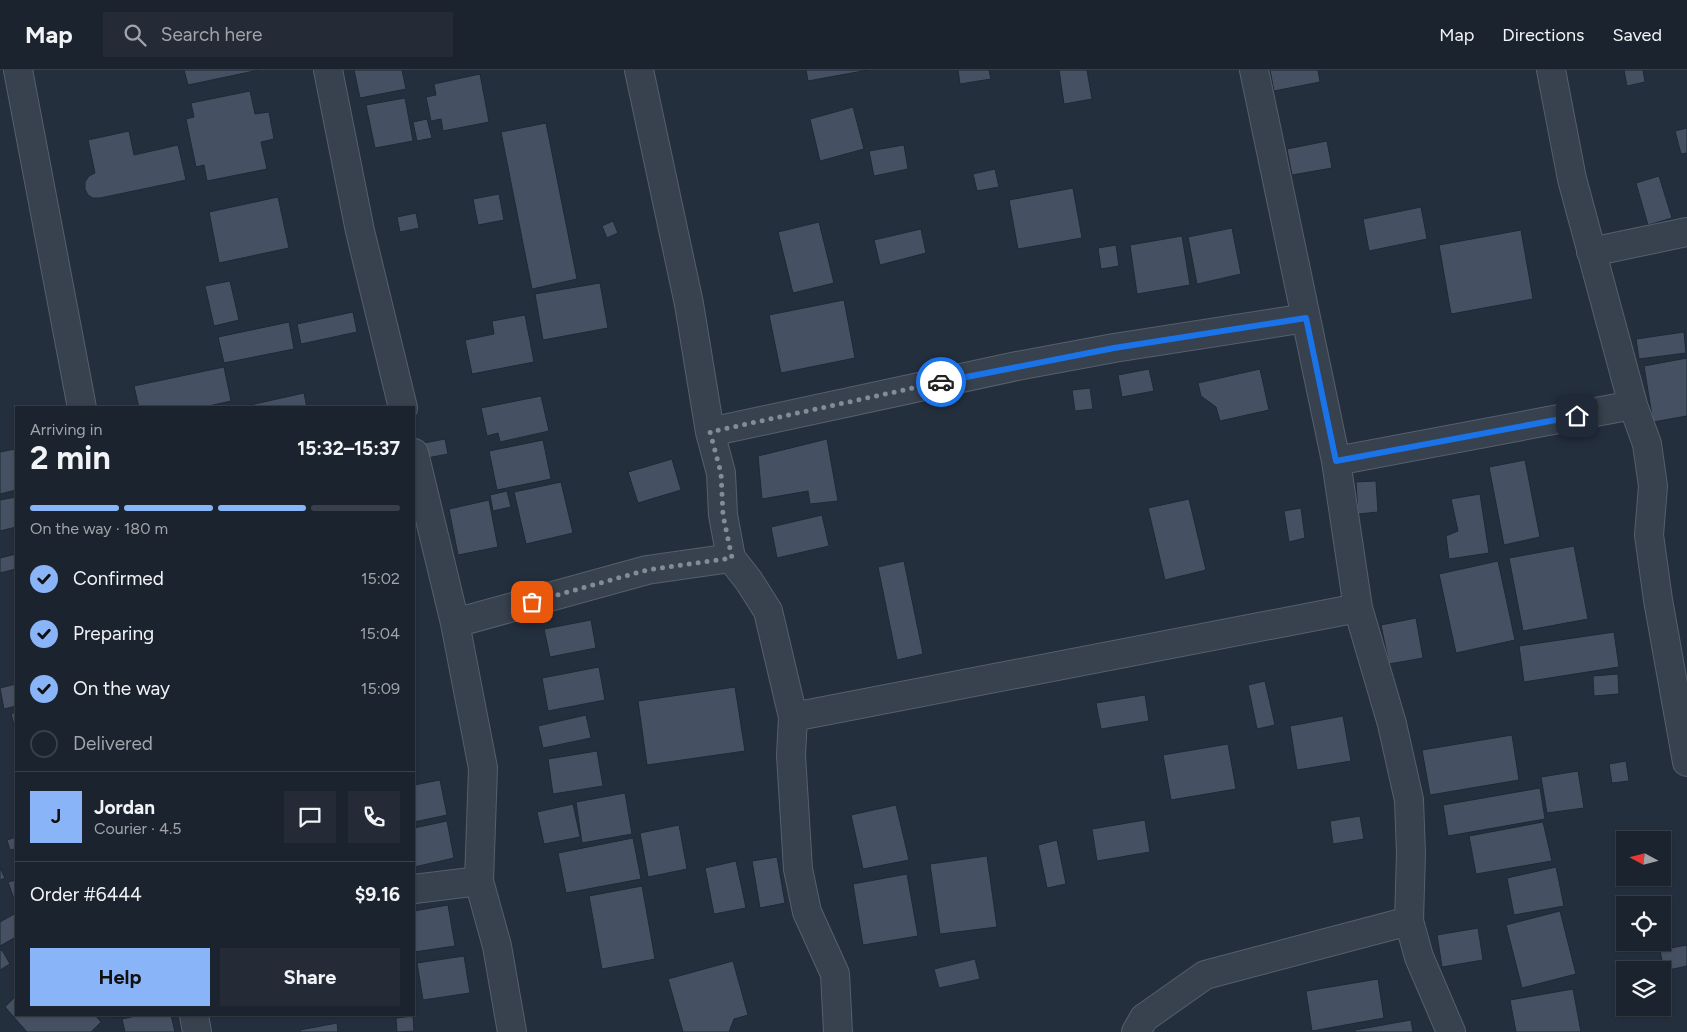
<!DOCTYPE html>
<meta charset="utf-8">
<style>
:root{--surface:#1b232e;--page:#242b36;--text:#f1f3f6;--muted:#a0a4aa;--line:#39404a;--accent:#8ab4f8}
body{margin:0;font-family:Figtree,sans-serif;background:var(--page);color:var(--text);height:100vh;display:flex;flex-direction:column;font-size:19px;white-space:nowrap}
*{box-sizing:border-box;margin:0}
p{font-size:16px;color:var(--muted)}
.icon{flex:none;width:28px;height:28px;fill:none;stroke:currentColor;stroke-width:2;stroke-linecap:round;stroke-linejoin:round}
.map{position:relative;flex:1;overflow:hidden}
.panel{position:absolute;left:15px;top:336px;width:400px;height:610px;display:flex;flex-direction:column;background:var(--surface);border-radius:0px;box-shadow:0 1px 4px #0004,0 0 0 1px var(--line)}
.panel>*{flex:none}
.needle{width:32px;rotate:277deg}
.controls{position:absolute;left:1616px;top:761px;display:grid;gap:10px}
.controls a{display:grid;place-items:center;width:55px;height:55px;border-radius:0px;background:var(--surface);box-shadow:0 1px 4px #0004,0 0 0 1px var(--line);font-size:25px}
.pin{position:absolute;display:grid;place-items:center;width:42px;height:42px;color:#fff;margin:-21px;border-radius:10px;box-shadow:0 2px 8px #0006}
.courier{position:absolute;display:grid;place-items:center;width:50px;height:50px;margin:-25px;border:4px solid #1a73e8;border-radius:50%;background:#fff;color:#222;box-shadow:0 1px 6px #0007}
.headline em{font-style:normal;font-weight:700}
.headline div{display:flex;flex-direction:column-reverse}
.headline{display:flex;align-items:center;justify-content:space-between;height:85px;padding:0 15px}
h1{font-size:32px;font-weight:700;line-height:38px}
.bar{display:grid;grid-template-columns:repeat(4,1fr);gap:8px 5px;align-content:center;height:60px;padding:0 15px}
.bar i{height:6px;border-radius:4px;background:var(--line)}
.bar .active{background:var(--accent)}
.bar p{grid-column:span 4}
.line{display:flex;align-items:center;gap:12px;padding:0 15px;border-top:1px solid var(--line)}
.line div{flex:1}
.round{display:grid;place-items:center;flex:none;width:52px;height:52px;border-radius:0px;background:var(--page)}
ol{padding:0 15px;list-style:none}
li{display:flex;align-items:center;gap:15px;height:55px}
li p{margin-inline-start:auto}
li .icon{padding:5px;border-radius:50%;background:var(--accent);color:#111;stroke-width:4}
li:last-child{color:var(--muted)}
li i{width:28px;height:28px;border:2px solid var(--line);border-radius:50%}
.cta{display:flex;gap:10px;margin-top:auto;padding:10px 15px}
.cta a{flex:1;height:58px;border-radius:0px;background:var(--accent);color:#111;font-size:20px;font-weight:700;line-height:58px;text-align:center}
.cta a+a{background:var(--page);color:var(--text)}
header{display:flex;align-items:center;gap:30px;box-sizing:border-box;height:70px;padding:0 25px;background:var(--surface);border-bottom:1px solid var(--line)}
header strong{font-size:24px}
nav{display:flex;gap:28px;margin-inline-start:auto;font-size:18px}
.search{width:350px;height:45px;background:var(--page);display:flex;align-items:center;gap:12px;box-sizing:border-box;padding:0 18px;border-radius:0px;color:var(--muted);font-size:19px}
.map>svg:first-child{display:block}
.building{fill:#455162;stroke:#1f2835}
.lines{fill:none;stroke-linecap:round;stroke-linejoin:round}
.minor-casing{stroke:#565f6c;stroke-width:30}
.minor{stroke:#38414e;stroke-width:28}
.done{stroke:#828b98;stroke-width:5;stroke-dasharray:0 9}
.route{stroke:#1a73e8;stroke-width:6}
</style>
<header>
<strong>Map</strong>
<div class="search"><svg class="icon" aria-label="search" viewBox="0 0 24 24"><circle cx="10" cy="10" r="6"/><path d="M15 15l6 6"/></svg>Search here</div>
<nav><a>Map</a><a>Directions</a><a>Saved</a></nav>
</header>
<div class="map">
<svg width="1687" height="962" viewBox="0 0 1687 962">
<rect width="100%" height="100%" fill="#242f3e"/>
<path class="building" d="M184,0H259L188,15Z
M354,0H402L406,19L360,28Z
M806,0H868L808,11Z
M958,0H989L991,9L960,14Z
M1059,0H1087L1092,29L1064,34Z
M1270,0H1318L1320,12L1274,21Z
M1624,0H1643L1645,12L1627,16Z
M480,4L489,52L443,61L441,49L431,51L426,27L436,25L434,14Z
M250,21L255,44L269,42L274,69L261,72L267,99L207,111L204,95L196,97L186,49L194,47L191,33Z
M405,28L413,71L375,78L366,35Z
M853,37L864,79L820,91L810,49Z
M427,49L432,68L417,71L413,52Z
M546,53L577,209L532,219L501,62Z
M1687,58V83L1681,84L1675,61Z
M129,61L134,85L178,75L186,110L100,128H93L88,125L85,119V112L89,106L95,103L88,70Z
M1327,71L1332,98L1292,105L1287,79Z
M904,75L908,99L874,106L869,81Z
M995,99L999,117L977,121L973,104Z
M1659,106L1672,148L1648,155L1636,113Z
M1073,118L1082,168L1018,179L1009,130Z
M499,124L504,150L478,155L473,129Z
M278,127L289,178L219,193L209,142Z
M1421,137L1427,169L1369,181L1363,149Z
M416,143L419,158L400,162L397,147Z
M613,151L618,163L607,168L602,156Z
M819,152L834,213L793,223L778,162Z
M1232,158L1241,204L1197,214L1188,167Z
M921,159L926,183L880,195L874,170Z
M1521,160L1533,229L1451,244L1439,175Z
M1182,166L1190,215L1137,224L1130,175Z
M1116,175L1119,196L1101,199L1098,178Z
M230,211L239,250L214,256L205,216Z
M600,213L608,258L543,270L535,224Z
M844,230L855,288L781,303L769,245Z
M353,242L357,262L301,274L297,254Z
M525,245L534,292L472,304L465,270L494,264L492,251Z
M289,252L294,279L224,293L218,267Z
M1684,262L1686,283L1639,289L1636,269Z
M1687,288V346L1653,352L1644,296Z
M224,297L231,331L200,338H139L134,316Z
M1149,299L1154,321L1122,327L1118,305Z
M1260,299L1269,340L1220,351L1216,337L1201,326L1198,313Z
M1090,318L1093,339L1075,341L1072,320Z
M304,323L307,338H241V337Z
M541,326L549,361L500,372L498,363L487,366L481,338Z
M445,369L448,384L427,388L424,373Z
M827,369L838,431L810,434L808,421L762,429L758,386Z
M543,370L551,409L497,420L489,381Z
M15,379L16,385V420L0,424V382Z
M672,389L681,420L638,433L628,402Z
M1525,390L1540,467L1504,475L1489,397Z
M1376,411L1378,442L1358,444L1356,412Z
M561,412L573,463L526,474L514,422Z
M507,421L511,437L493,441L490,425Z
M1480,424L1489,483L1449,489L1446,466L1458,461L1451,429Z
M16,427V457L0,461V430Z
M1189,429L1206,500L1165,510L1148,438Z
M489,430L498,477L458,485L449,439Z
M1301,438L1305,468L1289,472L1284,441Z
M822,445L829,476L777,488L771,457Z
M1574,476L1588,549L1523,561L1509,488Z
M16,484V499L0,503V488Z
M904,491L923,584L897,590L878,497Z
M1498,491L1515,570L1456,583L1439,504Z
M1416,548L1423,588L1389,594L1381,555Z
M591,550L596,578L550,587L544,559Z
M1614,562L1619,597L1524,612L1519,576Z
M599,597L605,630L548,641L542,608Z
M1618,604L1619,624L1594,626L1593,606Z
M1265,611L1275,655L1257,659L1248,615Z
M16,614V636L4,639L0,618Z
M735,617L745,681L647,695L638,631Z
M1145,625L1149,651L1101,659L1096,633Z
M16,642V662L11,644Z
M586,645L591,668L543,678L538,656Z
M1343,646L1351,691L1297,700L1290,656Z
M1512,665L1519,710L1430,725L1422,680Z
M1228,674L1236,719L1171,730L1163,685Z
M597,681L603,716L553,724L548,689Z
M1626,691L1629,711L1612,713L1609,694Z
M1578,701L1584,738L1547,743L1541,707Z
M440,710L447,745L414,752V715Z
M1540,718L1545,749L1448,766L1443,735Z
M625,723L632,764L582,773L576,732Z
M573,734L580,767L544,774L537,742Z
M896,735L909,790L863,799L851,745Z
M1360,746L1364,769L1333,774L1330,751Z
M1145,750L1150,782L1097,791L1092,759Z
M447,751L454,788L414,797V758Z
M1543,752L1552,791L1476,804L1469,766Z
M679,755L687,799L648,807L640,763Z
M16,767V779L10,780L7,770Z
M633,768L641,809L566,823L558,783Z
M1057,770L1066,814L1047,818L1038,775Z
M987,786L997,857L940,864L930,794Z
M777,787L785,833L760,838L752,791Z
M736,791L746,838L714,844L705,798Z
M1556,797L1564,836L1514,845L1507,808Z
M0,798L5,808L0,810Z
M907,804L918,866L863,875L853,814Z
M16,810V835L8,812Z
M642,816L655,889L602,899L589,826Z
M448,835L455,876L414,882V841Z
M1560,841L1576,904L1522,918L1506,855Z
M16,843V867L0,876V852Z
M1478,858L1483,890L1442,897L1437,865Z
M1687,875V896L1664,901L1660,880Z
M2,880L10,894L0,900V881Z
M464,886L470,923L423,930L417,893Z
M975,889L980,909L939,918L934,899Z
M733,891L748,945L734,949L729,962H683L668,909Z
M414,908L417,930H414Z
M1378,909L1384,948L1312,961L1306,921Z
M1573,919L1581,962H1516L1510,930Z
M16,926V945H95L101,952L91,962H27L5,937Z
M113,945H131L114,948Z
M140,945H171L175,962H125L122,949Z
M413,946L414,961L397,962L396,948Z
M1411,950L1413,962H1355V960Z
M337,953L338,962H300V960Z"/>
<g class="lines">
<defs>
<path id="minor" d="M18,0L82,338
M328,0L360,161L403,338
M639,0L689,234L710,362L721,403L723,445L731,488L749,511L768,541L793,647L791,685L798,799L807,842L835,904L838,962
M1254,0L1336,391L1358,538L1392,654L1409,730L1411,783L1409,851L1419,887L1451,962
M1551,0L1572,109L1633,335L1647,374L1653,416L1649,465L1658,530L1687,692
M1591,182L1687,162
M710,362L1017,296L1114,278L1306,248
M414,383L455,553L483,698L479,811L497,876L512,962
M1336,391L1633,335
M455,553L647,500L731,488
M793,647L1358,538
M414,819L479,811
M194,945L197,962
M1136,962L1144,948L1205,905L1409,851"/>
</defs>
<use href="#minor" class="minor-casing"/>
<use href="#minor" class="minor"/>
</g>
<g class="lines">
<path class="done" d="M532,532L647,500L732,488L723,445L721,403L710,362L941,312"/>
<path class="route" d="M941,312L1114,278L1306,248L1336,391L1577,346"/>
</g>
</svg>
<div class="controls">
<a><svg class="needle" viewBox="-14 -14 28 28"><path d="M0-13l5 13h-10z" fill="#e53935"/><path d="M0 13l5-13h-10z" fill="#a0a4aa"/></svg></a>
<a><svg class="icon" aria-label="locate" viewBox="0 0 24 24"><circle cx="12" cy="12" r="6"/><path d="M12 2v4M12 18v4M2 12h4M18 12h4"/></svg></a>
<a><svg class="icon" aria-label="layers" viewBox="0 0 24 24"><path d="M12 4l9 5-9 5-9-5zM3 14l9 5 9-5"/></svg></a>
</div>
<div class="pin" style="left:532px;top:532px;background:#ea580c"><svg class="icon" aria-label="bag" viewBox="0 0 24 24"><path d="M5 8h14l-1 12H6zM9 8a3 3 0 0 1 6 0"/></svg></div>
<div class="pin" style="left:1577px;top:346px;background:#1f2937"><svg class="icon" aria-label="home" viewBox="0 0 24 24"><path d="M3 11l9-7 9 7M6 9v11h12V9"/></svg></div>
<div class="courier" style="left:941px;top:312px"><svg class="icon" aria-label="car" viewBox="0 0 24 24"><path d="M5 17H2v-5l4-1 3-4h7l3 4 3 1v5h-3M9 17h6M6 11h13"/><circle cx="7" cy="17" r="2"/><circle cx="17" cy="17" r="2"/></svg></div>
<section class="panel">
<div class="headline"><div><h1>2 min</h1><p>Arriving in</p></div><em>15:32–15:37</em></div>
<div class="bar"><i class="active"></i><i class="active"></i><i class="active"></i><i></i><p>On the way · 180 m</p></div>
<ol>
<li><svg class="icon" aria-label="check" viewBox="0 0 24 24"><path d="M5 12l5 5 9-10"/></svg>Confirmed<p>15:02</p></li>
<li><svg class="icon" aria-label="check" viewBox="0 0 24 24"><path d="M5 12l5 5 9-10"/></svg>Preparing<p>15:04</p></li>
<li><svg class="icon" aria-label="check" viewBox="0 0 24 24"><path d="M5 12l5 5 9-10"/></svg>On the way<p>15:09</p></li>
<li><i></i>Delivered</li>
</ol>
<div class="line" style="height:90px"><b class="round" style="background:var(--accent);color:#111">J</b><div><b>Jordan</b><p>Courier · 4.5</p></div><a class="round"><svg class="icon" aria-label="chat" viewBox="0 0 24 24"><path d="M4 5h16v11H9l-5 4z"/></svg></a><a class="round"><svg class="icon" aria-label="phone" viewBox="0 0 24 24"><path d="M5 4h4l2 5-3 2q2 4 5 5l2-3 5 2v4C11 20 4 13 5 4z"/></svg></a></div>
<div class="line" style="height:65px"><div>Order #6444</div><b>$9.16</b></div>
<div class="cta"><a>Help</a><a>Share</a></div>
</section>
</div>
